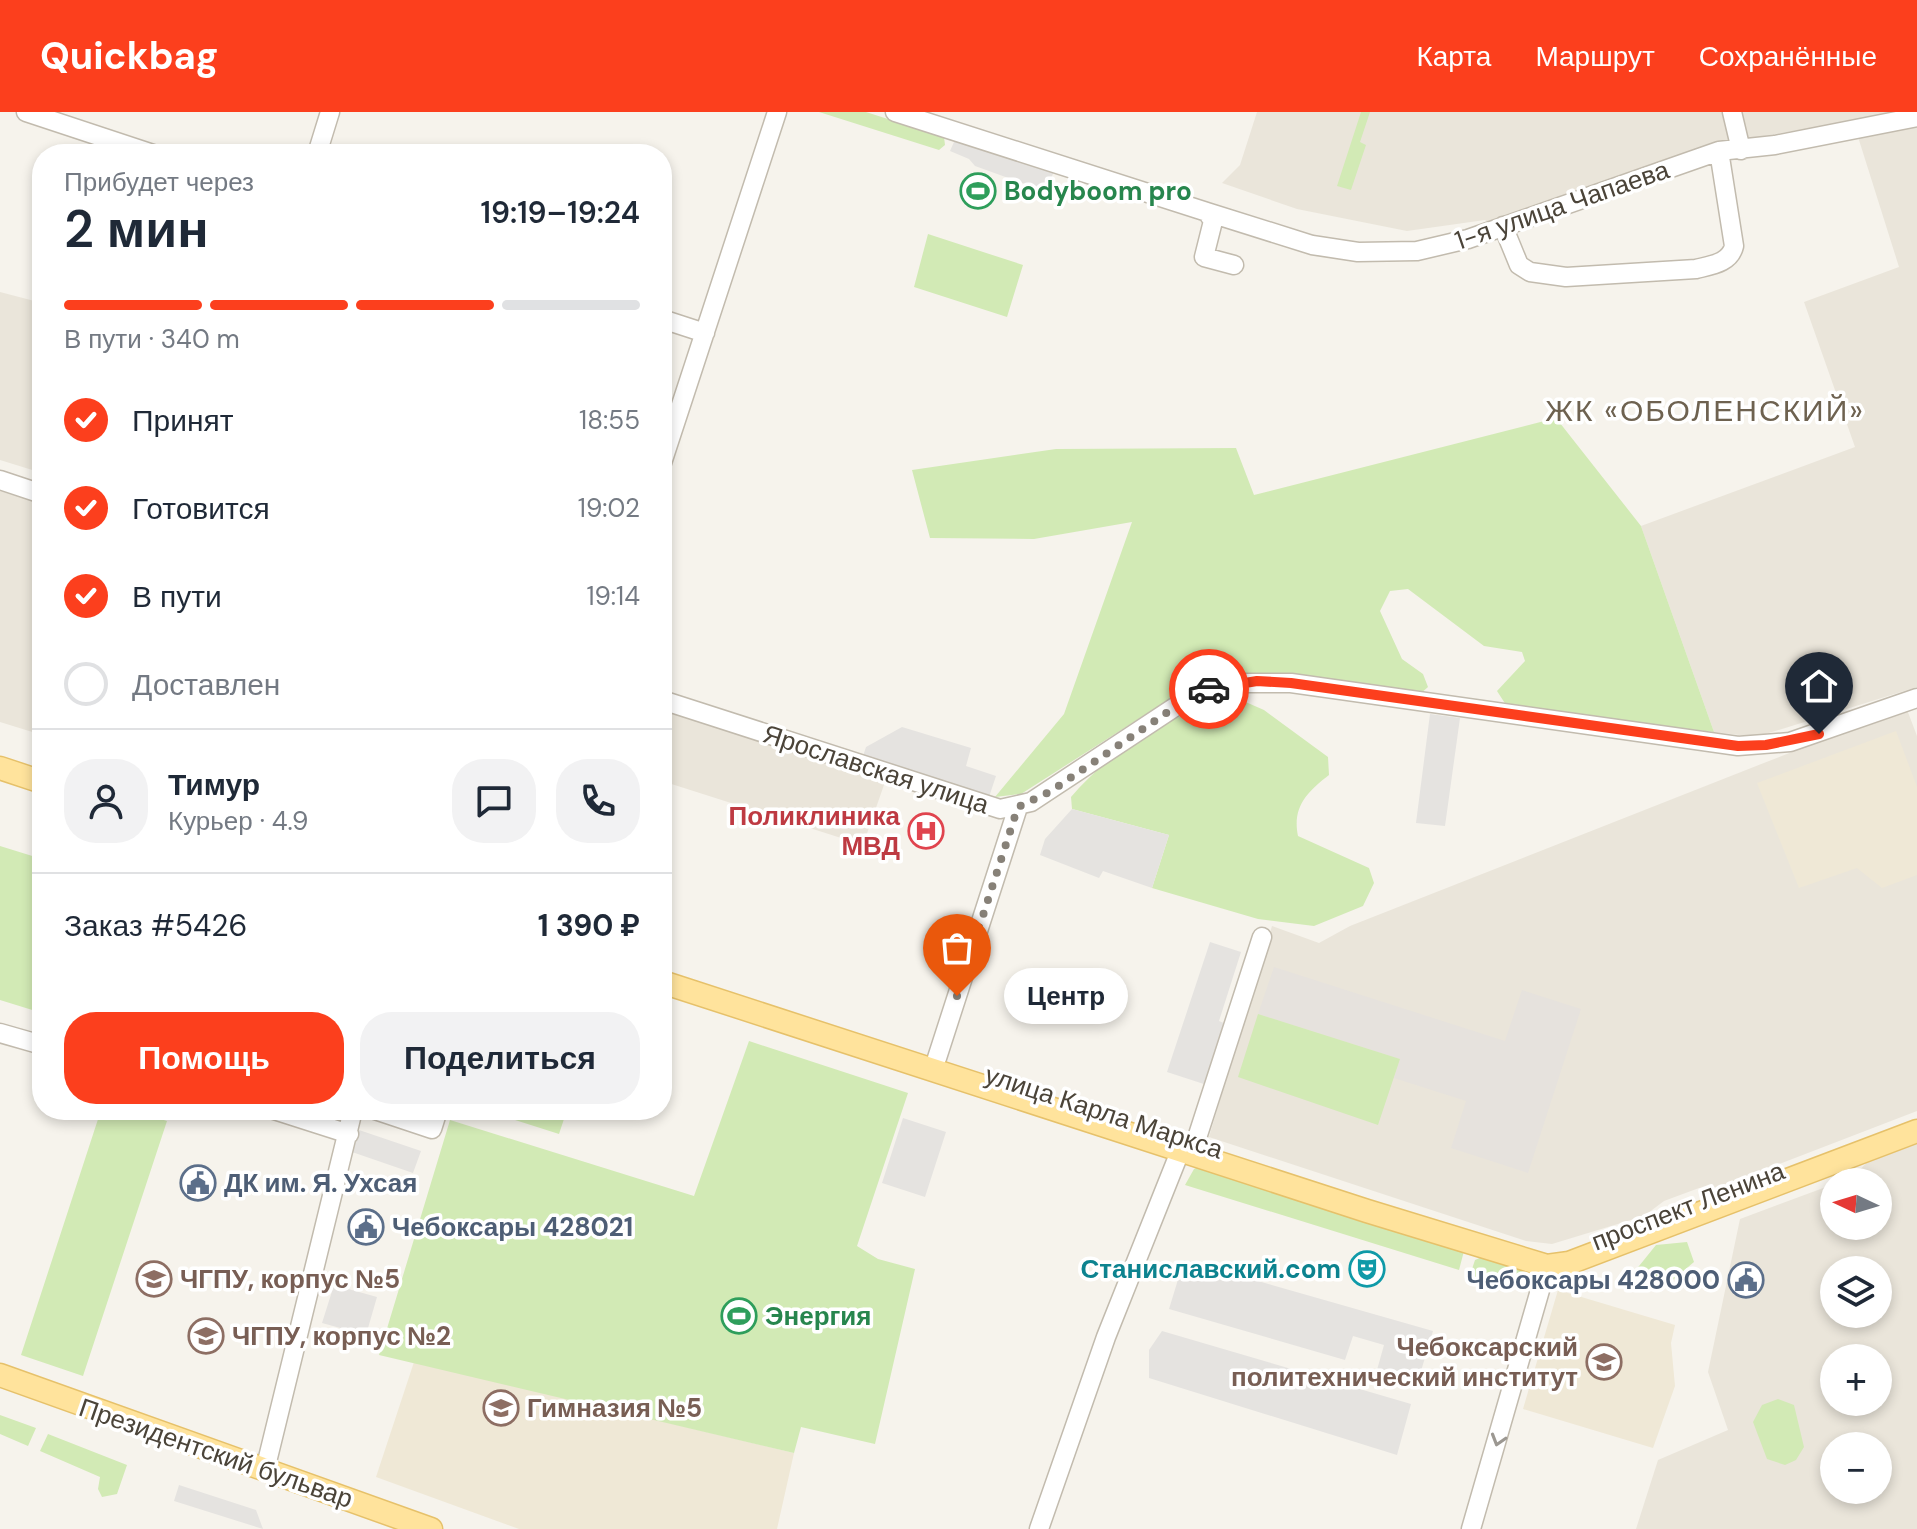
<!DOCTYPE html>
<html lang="ru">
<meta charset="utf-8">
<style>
:root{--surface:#fff;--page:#f2f2f3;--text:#1f2937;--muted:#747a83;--line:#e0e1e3;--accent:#fc3f1d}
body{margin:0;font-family:"DM Sans",sans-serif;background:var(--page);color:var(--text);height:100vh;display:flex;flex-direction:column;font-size:30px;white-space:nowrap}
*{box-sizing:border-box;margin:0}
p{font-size:26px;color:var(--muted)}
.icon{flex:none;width:44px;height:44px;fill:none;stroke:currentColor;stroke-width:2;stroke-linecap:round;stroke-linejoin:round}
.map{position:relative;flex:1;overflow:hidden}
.panel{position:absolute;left:32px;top:32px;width:640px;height:976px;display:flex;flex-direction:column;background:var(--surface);border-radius:32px;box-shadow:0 4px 12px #0003}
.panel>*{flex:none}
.needle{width:52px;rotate:274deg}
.fabs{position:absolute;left:1820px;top:1056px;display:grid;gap:16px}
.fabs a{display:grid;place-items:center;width:72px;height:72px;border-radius:50%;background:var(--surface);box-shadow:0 4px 12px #0003;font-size:40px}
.pin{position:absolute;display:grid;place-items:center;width:68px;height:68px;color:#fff;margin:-82px -34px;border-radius:50% 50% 50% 0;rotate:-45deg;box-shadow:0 0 8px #0007}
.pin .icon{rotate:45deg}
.courier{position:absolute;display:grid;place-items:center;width:80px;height:80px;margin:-40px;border:6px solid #fc3f1d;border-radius:50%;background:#fff;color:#222;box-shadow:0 2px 10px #0007}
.bubble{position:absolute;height:56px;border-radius:28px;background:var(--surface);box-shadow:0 4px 12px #0003;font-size:26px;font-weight:600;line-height:56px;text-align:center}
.head em{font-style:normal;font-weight:600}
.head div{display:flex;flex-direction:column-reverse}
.head{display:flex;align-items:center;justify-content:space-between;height:136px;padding:0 32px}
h1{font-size:52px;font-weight:600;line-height:60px}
.bar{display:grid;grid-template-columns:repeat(4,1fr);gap:12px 8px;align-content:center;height:96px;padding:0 32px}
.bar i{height:10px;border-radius:6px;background:var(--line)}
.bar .selected{background:var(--accent)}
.bar p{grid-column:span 4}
.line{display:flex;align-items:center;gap:20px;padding:0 32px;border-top:2px solid var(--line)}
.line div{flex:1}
.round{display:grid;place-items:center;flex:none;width:84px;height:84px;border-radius:32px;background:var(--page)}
ol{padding:0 32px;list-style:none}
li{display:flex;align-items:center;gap:24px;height:88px}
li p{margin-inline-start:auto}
li .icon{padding:8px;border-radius:50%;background:var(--accent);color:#fff;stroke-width:4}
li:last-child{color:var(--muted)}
li i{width:44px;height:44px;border:4px solid var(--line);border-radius:50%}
.button{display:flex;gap:16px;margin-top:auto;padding:16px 32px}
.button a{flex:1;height:92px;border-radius:32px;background:var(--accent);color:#fff;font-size:32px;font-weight:600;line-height:92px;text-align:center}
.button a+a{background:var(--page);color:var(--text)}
header{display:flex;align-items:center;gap:48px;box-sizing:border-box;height:112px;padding:0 40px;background:var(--accent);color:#fff}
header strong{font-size:38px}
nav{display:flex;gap:44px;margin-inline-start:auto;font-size:28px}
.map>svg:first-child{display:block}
.residential{fill:#eae5da;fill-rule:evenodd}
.industrial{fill:#e6e2dd}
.education{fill:#efe8d6}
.green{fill:#d2eab5}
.parking{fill:#e5e3e0}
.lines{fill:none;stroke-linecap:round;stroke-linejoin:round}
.minor-casing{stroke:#c2bbae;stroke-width:21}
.major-casing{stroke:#e6c16a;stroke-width:25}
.minor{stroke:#fff;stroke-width:18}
.major{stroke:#ffe39c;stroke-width:22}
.oneway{stroke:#9c9892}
.done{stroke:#878178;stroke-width:8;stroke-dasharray:0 14.4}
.route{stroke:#fc3f1d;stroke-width:10}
.labels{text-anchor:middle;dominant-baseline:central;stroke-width:7;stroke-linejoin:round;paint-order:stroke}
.leisure-label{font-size:26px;font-weight:bold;fill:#27864d;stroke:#fff;text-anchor:start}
.street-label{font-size:26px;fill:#4b4439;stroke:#fff}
.health-label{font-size:26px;font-weight:bold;fill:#be3a42;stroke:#fff;text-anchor:end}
.service-label{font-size:26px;font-weight:bold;fill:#4e5e75;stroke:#fff;text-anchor:start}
.culture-label{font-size:26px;font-weight:bold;fill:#0d838f;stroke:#fff;text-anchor:end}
.education-label{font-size:26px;font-weight:bold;fill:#785e54;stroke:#fff;text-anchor:start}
.quarter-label{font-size:30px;letter-spacing:2px;fill:#6e6250;stroke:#fff}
</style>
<header>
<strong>Quickbag</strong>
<nav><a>Карта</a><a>Маршрут</a><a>Сохранённые</a></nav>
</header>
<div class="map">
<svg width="1917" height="1417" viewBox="0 0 1917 1417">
<rect width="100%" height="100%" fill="#f6f3ec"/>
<path class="residential" d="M1257,0H1917V575L1756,625L1714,620L1641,414L1855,335L1804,190L1899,155L1853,9L1710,33L1491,113L1485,108L1407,119L1297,97L1222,71L1240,53Z
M0,180L42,191V361L0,348Z
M0,376L42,391V623L0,610Z
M1906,595L1917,624V999L1720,1075L1699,1076L1664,1089L1644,1104L1552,1132L1526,1129L1209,1025L1272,814L1319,831L1350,814Z
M662,596L885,670L863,733L662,669Z
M1917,1026V1417H1636L1658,1348L1728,1318L1708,1260L1740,1107L1834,1072V1114H1878V1070H1839L1854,1064L1876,1041ZM1834,1158H1878V1202H1834ZM1834,1246H1878V1290H1834ZM1834,1334H1878V1378H1834Z"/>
<path class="industrial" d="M1274,855L1505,929L1522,878L1581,897L1528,1061L1451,1036L1466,989L1394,966L1400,947L1258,902Z"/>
<path class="education" d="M1896,619L1917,675V763L1882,776L1857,756L1799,776L1757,671Z
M1558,1178L1675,1213L1671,1231L1675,1274L1653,1336L1523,1297Z
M414,1250L794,1341L777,1417H519L376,1365Z"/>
<path class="green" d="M819,0H866L944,25L945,33L939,38Z
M1361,0H1370L1360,30L1366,33L1351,78L1337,74Z
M928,122L1023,153L1007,205L914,175Z
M1556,306L1641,414L1714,620L1508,596L1497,579L1525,549L1522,540L1484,534L1408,477L1390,479L1380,499L1402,547L1423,562L1428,575L1419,583L1224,562L1190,574L1021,682L995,685L1064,602L1132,410L1034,427L930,426L912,358L1056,337L1236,336L1254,383Z
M1241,588L1264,598L1328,645L1329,663C1307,680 1292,695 1298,724L1369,756L1374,771L1363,794L1314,814L1258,807L1152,776L1169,723L1072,697L1071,685C1113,636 1176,596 1241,588Z
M0,734L42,747V901L0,888Z
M1258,902L1400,947L1378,1013L1238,965Z
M749,929L908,981L857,1134L878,1147L915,1157L875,1332L801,1315L794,1341L379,1243L450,1008L694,1084Z
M101,998H132L167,1009L83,1264L21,1243Z
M484,998H567L559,1022Z
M1201,1054L1464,1139L1459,1158L1185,1073L1194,1057Z
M1687,1130L1694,1150L1669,1171L1635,1159L1656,1133Z
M1484,1144L1533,1161L1536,1165L1505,1176L1470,1163L1475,1148Z
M1778,1287L1794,1293L1804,1335L1796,1348L1785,1353L1767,1347L1753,1310L1762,1293Z
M0,1303L36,1316L28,1334L0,1322Z
M48,1322L127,1353L117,1382L102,1385L98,1377L100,1365L40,1339Z"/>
<path class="parking" d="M958,21L1056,52L1047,80L975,54L969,47L950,39Z
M1430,602L1460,606L1445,714L1416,711Z
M902,615L971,636L966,654L996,664L986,694L860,653L866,635Z
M1072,697L1169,723L1152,776L1103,759L1099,766L1040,743L1045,727Z
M1210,830L1241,840L1219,909L1233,915L1213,975L1167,960Z
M903,1006L946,1020L925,1085L882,1071Z
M359,1018L421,1039L413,1061L352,1040Z
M1184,1148L1433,1219L1418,1269L1377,1258L1384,1233L1353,1224L1345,1248L1169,1197Z
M334,1173L377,1185L366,1223L322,1211Z
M1162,1219L1411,1292L1397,1343L1149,1266V1238Z
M179,1373L256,1398L263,1417L174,1389Z"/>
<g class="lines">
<defs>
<path id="minor" d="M26,0L153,42
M895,0L1207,100L1213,109L1204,145L1234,153
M1732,0L1741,38
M317,42L330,0
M1207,100L1312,133L1358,140L1417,139L1468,127L1719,39L1775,33L1917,5
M1503,114L1519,153L1530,160L1566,165L1696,157C1712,153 1730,151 1734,134L1719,39
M662,207L705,221
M662,351L777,0
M0,368L42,382
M662,588L1000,697L1031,690L1190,585L1232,571H1291L1738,634L1790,630L1917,586
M0,921L42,933
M937,946L1018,695
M274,998L349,1022
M375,998L432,1017L438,998
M1196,1029L1262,825
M265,1358L353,998
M1039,1417L1106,1225L1181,1037
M1471,1417L1547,1154"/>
<path id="major" d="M0,656L42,670
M662,870L1367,1099L1547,1154L1569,1151L1917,1019
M0,1263L431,1417"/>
</defs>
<use href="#minor" class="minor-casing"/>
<use href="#major" class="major-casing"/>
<use href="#minor" class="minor"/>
<use href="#major" class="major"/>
</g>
<defs><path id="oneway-chevron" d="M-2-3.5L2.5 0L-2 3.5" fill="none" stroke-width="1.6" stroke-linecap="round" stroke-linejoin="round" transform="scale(2)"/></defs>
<use class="oneway" href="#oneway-chevron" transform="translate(1498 1328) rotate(107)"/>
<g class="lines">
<path class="done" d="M957,884L1018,695L1051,679L1190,585L1209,577"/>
<path class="route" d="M1209,577L1257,569L1291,571L1738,634L1766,633L1819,622"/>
</g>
<defs>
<symbol id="stadium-ring" viewBox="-11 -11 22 22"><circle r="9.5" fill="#fff" stroke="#2e9e5b" stroke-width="1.5"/><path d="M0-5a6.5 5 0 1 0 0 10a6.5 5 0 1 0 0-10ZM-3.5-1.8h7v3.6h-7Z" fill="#2e9e5b"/></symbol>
<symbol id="hospital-ring" viewBox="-11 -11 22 22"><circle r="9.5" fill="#fff" stroke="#e0444e" stroke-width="1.5"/><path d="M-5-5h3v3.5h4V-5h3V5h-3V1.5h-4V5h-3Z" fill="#e0444e"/></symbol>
<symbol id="civic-ring" viewBox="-11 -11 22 22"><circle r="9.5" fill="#fff" stroke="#5c6f8a" stroke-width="1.5"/><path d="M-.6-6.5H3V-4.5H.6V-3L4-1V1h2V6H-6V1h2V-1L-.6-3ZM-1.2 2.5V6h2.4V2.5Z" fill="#5c6f8a"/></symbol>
<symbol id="theatre-ring" viewBox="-11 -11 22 22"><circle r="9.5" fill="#fff" stroke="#0f9aa8" stroke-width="1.5"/><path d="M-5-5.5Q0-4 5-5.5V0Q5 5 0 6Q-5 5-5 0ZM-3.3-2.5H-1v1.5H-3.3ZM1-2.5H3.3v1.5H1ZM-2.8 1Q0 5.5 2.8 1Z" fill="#0f9aa8"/></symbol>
<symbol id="university-ring" viewBox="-11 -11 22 22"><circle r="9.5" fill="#fff" stroke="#8d6e63" stroke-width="1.5"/><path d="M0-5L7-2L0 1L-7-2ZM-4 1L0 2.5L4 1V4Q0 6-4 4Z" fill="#8d6e63"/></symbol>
<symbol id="school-ring" viewBox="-11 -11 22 22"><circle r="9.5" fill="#fff" stroke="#8d6e63" stroke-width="1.5"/><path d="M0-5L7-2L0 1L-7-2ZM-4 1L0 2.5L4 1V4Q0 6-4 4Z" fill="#8d6e63"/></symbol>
</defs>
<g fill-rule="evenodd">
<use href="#stadium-ring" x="958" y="59" width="40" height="40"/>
<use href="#hospital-ring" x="906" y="699" width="40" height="40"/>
<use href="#civic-ring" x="178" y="1051" width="40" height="40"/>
<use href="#civic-ring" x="346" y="1095" width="40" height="40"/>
<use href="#theatre-ring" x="1347" y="1137" width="40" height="40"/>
<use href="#university-ring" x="134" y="1147" width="40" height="40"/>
<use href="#civic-ring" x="1726" y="1148" width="40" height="40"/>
<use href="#stadium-ring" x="719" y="1184" width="40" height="40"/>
<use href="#university-ring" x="186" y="1204" width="40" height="40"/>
<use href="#university-ring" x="1584" y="1230" width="40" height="40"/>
<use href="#school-ring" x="481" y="1276" width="40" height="40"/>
</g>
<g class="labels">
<g class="leisure-label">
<text x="1004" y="79">Bodyboom pro</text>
<text x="765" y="1204">Энергия</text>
</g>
<g class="street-label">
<text transform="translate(1562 93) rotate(-19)">1-я улица Чапаева</text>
<text transform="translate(876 657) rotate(18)">Ярославская улица</text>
<text transform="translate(1104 1000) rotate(18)">улица Карла Маркса</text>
<text transform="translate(1688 1094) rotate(-21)">проспект Ленина</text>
<text transform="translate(216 1341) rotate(19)">Президентский бульвар</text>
</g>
<g class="health-label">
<text x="900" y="704">Поликлиника<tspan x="900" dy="30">МВД</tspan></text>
</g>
<g class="service-label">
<text x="224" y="1071">ДК им. Я. Ухсая</text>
<text x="392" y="1115">Чебоксары 428021</text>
<text x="1720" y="1168" text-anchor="end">Чебоксары 428000</text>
</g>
<g class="culture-label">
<text x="1341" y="1157">Станиславский.com</text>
</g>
<g class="education-label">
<text x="180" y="1167">ЧГПУ, корпус №5</text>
<text x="232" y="1224">ЧГПУ, корпус №2</text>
<text x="1578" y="1235" text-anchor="end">Чебоксарский<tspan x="1578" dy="30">политехнический институт</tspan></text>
<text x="527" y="1296">Гимназия №5</text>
</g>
<g class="quarter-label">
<text x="1705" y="298">ЖК «ОБОЛЕНСКИЙ»</text>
</g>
</g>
</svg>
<div class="fabs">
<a><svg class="needle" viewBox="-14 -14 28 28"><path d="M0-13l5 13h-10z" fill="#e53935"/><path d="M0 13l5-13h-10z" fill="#747a83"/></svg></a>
<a><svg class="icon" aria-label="layers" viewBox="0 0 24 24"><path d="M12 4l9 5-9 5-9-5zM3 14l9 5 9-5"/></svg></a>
<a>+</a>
<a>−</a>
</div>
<div class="pin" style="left:957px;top:884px;background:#ea580c"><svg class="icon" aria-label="bag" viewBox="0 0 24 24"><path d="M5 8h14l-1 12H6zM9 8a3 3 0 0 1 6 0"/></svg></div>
<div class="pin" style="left:1819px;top:622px;background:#1f2937"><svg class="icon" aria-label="home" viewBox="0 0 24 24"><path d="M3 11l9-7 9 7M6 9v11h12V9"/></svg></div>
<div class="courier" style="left:1209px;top:577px"><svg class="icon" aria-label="car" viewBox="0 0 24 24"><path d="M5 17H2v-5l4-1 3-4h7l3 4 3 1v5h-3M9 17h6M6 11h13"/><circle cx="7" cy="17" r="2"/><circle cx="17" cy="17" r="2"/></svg></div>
<div class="bubble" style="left:1004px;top:856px;width:124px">Центр</div>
<section class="panel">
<div class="head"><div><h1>2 мин</h1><p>Прибудет через</p></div><em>19:19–19:24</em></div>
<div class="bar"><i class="selected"></i><i class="selected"></i><i class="selected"></i><i></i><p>В пути · 340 m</p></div>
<ol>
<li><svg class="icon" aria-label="check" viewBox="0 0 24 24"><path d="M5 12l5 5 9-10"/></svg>Принят<p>18:55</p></li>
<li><svg class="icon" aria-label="check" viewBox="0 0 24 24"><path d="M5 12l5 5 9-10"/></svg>Готовится<p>19:02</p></li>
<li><svg class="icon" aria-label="check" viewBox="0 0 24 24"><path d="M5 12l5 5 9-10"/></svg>В пути<p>19:14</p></li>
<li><i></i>Доставлен</li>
</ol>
<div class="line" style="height:144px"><a class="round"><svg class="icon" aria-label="person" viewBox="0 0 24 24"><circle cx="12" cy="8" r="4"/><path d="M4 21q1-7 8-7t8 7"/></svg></a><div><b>Тимур</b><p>Курьер · 4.9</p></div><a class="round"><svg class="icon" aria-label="chat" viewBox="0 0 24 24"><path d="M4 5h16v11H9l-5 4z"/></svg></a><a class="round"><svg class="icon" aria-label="phone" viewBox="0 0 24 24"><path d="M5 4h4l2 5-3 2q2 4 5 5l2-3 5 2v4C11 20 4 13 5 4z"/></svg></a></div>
<div class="line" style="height:104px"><div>Заказ #5426</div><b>1 390 ₽</b></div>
<div class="button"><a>Помощь</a><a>Поделиться</a></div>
</section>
</div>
